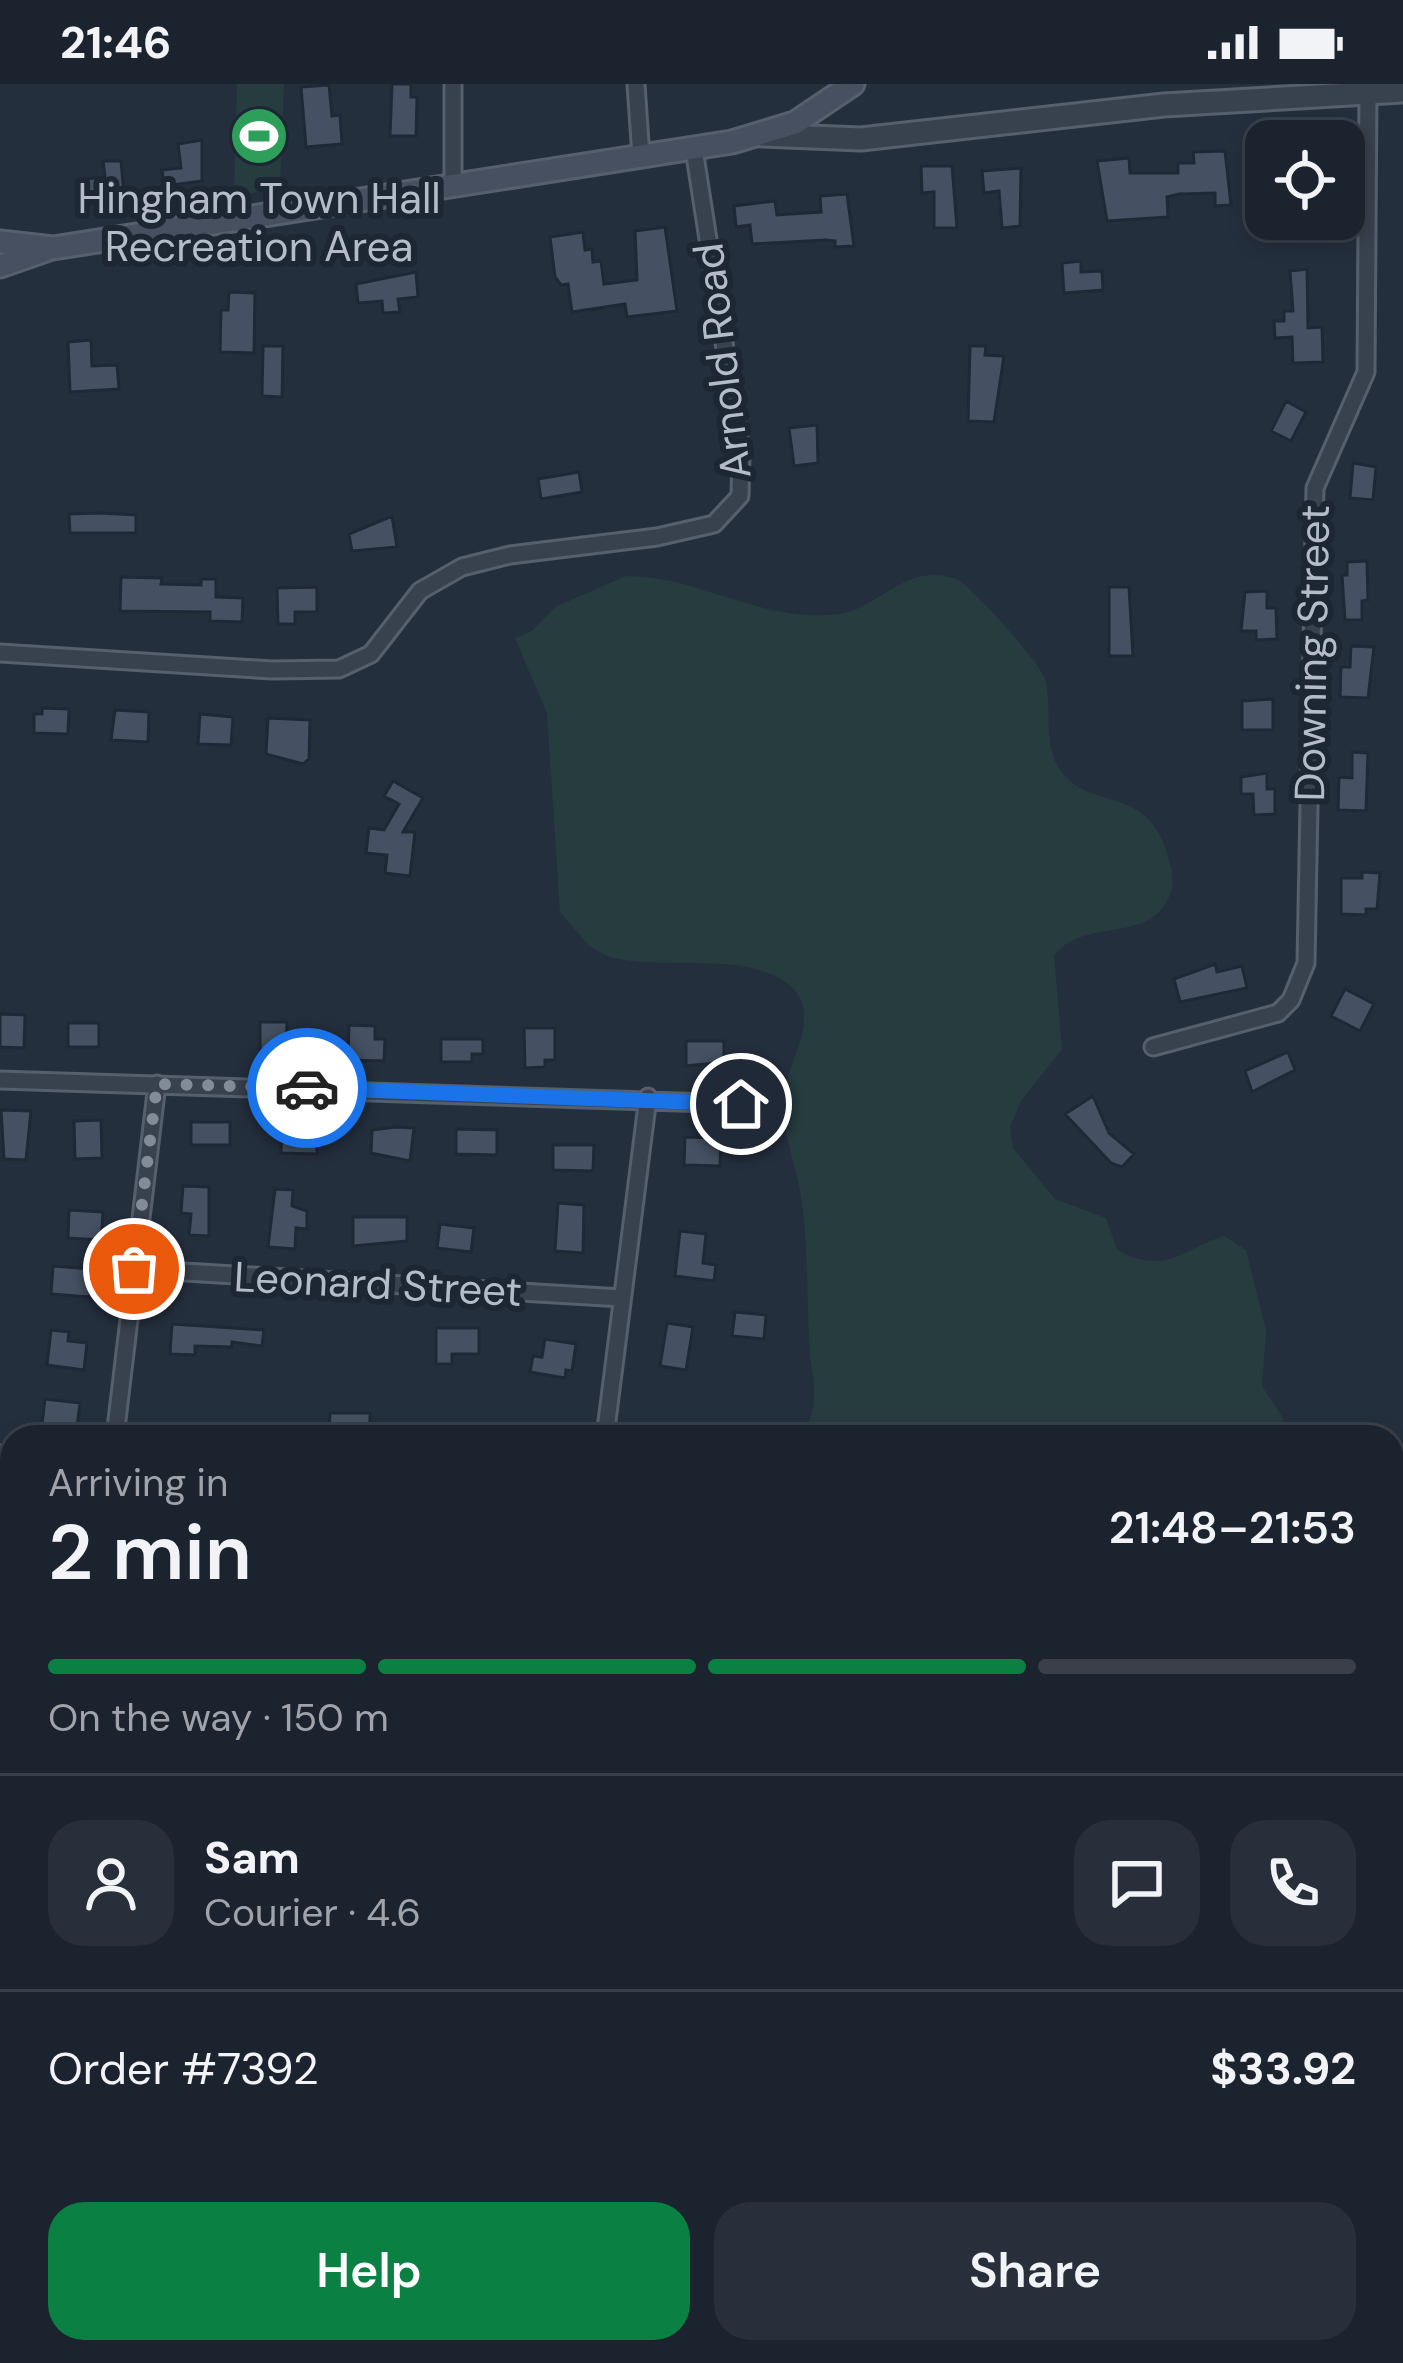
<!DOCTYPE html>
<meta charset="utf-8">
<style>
:root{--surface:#1b232e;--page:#282f3a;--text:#f1f3f6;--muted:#a0a4aa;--line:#39404a;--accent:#0b8043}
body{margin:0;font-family:"DM Sans",sans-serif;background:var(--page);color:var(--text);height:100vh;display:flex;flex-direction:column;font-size:45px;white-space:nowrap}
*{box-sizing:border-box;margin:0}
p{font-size:39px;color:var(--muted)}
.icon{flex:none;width:66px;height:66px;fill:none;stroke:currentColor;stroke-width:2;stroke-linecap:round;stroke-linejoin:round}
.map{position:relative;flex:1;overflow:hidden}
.panel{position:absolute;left:0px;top:1341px;width:1404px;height:939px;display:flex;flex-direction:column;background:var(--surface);border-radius:36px 36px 0 0;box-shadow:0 6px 18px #0003,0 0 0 3px var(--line)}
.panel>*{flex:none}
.controls{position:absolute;left:1245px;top:36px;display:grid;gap:24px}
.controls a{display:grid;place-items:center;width:120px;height:120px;border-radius:24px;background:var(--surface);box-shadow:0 6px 18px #0003,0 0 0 3px var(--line);font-size:60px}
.pin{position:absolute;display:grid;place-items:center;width:102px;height:102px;color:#fff;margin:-51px;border:6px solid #fff;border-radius:50%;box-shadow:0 3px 12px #0007}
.courier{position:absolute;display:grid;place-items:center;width:120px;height:120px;margin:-60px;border:9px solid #1a73e8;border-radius:50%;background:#fff;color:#222;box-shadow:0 3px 15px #0007}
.head em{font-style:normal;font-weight:600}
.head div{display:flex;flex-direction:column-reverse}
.head{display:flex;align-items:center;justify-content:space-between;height:204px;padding:0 48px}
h1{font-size:78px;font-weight:600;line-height:90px}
.bar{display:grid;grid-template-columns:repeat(4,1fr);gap:18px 12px;align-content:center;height:144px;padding:0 48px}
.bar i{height:15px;border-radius:9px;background:var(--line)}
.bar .active{background:var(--accent)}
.bar p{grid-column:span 4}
.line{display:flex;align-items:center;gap:30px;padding:0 48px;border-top:3px solid var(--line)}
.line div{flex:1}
.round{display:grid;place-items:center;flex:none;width:126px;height:126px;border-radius:36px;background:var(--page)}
.button{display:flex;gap:24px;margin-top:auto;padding:24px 48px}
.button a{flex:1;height:138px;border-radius:36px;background:var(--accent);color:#fff;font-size:48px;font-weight:600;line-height:138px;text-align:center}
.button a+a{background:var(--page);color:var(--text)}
.status{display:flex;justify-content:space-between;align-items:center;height:84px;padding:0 60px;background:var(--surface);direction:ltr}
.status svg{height:33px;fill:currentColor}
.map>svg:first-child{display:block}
.green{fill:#263c3f}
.building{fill:#455162;stroke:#1f2835;stroke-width:3}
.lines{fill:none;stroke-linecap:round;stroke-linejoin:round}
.minor-casing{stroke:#565f6c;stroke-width:21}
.tertiary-casing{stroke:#565f6c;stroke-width:27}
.secondary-casing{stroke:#565f6c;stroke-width:27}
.minor{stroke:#38414e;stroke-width:15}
.tertiary{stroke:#38414e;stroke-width:21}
.secondary{stroke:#465061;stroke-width:21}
.done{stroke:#828b98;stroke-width:12;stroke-dasharray:0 21.6}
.route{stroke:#1a73e8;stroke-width:15}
.labels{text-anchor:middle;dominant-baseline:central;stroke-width:12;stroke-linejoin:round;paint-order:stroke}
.poi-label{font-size:42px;fill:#b4bcc9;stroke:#1d2633}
.street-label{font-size:42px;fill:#b4bcc9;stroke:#1d2633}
</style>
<div class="status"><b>21:46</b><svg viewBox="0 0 49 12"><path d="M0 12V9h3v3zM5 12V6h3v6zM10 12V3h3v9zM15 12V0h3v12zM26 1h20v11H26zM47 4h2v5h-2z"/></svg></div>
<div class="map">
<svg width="1403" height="2279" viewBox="0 0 1403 2279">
<rect width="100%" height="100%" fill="#242f3e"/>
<path class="green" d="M237,0H284L280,104L234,112Z
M626,492C699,492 764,540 839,530C879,525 905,477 956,495C970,500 1041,580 1045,595C1053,623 1042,658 1059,684C1087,729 1146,698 1167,769C1171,784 1176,798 1169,813C1148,861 1082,833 1054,872L1062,965L1021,1017L1010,1043L1013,1064L1055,1115L1106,1134L1117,1166C1167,1192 1180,1166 1224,1152L1246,1166L1266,1247L1262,1302L1283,1334V1353H803C823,1308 811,1300 809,1256C807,1212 808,1170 803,1127C800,1094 787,1061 782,1029C776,990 831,932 787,899C742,866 659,888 607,872L589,862L560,828L547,629L515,554L532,547L557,522Z
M1392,1535L1403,1549V2279H677L657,2268H1392Z"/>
<path class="building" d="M392,0H411V13H417L416,52H390Z
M329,1L332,32L340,31L342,60L306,63L301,3Z
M202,56V97L164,102L162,86L181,84L178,60Z
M1225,67L1231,121L1215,122V109L1179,110L1167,113L1168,133L1107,137L1097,77L1129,74L1130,89H1178V79H1194L1193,68Z
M103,77H121L124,109L87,112L86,95L105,93Z
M921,82H952L957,144H934V108L922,109Z
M1021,84L1020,142L1002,144L999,107L984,109L982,87Z
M847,110L854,162L835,163V157L826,156L752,160L750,141L736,143L734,122L775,117L777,131L821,128L820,112Z
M1276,135H1312V157L1277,158Z
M665,143L677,227L627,233L625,220L572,228L568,200L561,201L555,193L550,153L583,148L585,166L592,165L593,178L601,177L604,200L637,196L635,147Z
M1081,177V188L1102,187L1103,206L1064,209L1062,179Z
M1307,185L1308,244L1322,243L1323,278L1293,279L1292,253L1275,254L1274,237H1284V227H1293L1290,187Z
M416,188L418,213L398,215L400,228L383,229L382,217L358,219L356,200Z
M229,208L255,209L254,269L220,268L221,226H228Z
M91,256L92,282L117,281L119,305L70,308L68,258Z
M263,262H283L282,313L262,312Z
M970,262H986L985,271L1004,272L994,338L968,337Z
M1286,317L1306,328L1291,357L1271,347Z
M817,341L818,379L794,382L789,344Z
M1353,379L1376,383L1373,416L1350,414Z
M579,388L582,408L541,415L538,395Z
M101,429L136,431V449H70L69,430Z
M392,432L397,463L352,467L349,450Z
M1367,477L1368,516L1362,517V536H1345L1342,491H1347V478Z
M121,493L162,494L161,500L201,501V495H216V513L243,514L242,538L210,537V528L120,527Z
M317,503V528H295V540H278L277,504Z
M1109,503H1129L1133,572H1109Z
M1267,507V524H1276L1277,555L1256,556V547H1241L1245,508Z
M1351,562L1374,563L1368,614L1340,613L1341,583H1350Z
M1273,615V646H1242V617Z
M42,624L69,625L68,650L34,649V630H42Z
M115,626L149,628L148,658L111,656Z
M200,630L233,633L231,661L198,660Z
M268,634L310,636L309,675L303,680L266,670Z
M1352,668L1368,669L1366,727L1338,726L1339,693L1352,694Z
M1267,689V705H1275V730L1254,731L1253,710H1241V693Z
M393,697L423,714L403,748H415L410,792L385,789L387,771L366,769L369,744L384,746L399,720L384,712Z
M1362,788L1380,789L1377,825H1366V831L1341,830V794H1362Z
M1215,880L1217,888L1242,882L1247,904L1180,918L1174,895Z
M1345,905L1374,920L1360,947L1331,932Z
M0,930L25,931L24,964L0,963Z
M260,938H287L286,974L260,973Z
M68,939H99V963H68Z
M349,941L375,942V955H385L384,977L348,976Z
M524,944H555V976H545V983L525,984Z
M441,955H483V970H472V978H441Z
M686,957H724V978L686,982Z
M1288,968L1295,986L1252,1008L1245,987Z
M1093,1012L1109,1049L1134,1070L1122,1083L1111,1079L1065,1030Z
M1,1026L31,1027L26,1076L4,1075Z
M101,1036L102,1074L75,1075L74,1037Z
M191,1038H230V1061H191Z
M282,1041L317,1042V1070L281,1069Z
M396,1043L414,1044L410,1077L371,1069L372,1046Z
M456,1045L497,1046V1071L456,1070Z
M685,1053L721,1054L720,1082L684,1081Z
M553,1061H594L593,1087L553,1086Z
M183,1102L209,1103V1152L189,1151L191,1130L181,1129Z
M275,1105L293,1106L292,1122L307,1127V1145L296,1144L295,1165L268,1163Z
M558,1119L584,1121L583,1169L555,1167Z
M69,1126L103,1128L101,1156L68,1154Z
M353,1133H407V1157L353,1162Z
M440,1140L474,1144L471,1168L437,1164Z
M680,1147L706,1150L703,1179L716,1181L714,1197L675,1192Z
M53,1182L92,1185L90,1213L51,1210Z
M735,1228L766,1231L764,1255L732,1252Z
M667,1239L693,1243L686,1286L660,1282Z
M172,1240L264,1246L262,1262L232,1258V1263L195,1262V1271L170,1270Z
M436,1244H479V1270H452V1280H436Z
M51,1246L69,1248L68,1257L87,1259L84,1286L47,1281Z
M545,1255L576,1260L572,1287L566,1286L565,1294L530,1288L533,1272L542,1273Z
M45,1315L80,1319L77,1343L42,1340Z
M330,1329H370V1353H329Z"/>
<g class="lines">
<defs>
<path id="minor" d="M453,0V102
M636,0L641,73
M0,569L272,586L339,585L371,570L420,507L462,483L510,471L657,453L714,440L740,412L741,368L694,65
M1153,963L1278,929L1291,916L1306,879L1315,404L1366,288L1368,9
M0,996L741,1020
M134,1185L622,1214
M115,1353L157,1000
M605,1353L648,1013
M0,1370H12
M0,1837L12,1836
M0,2169L12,2167"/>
<path id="tertiary" d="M762,51L861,55L1164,21L1403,7"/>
<path id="secondary" d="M0,158L53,164L732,58L795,39L853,0
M0,182L46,166"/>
</defs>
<use href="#minor" class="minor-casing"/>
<use href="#tertiary" class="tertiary-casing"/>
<use href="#secondary" class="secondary-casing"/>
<use href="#minor" class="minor"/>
<use href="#tertiary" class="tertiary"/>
<use href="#secondary" class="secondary"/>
</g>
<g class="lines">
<path class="done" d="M134,1185L157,1000L307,1004"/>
<path class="route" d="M307,1004L741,1020"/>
</g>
<defs>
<symbol id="stadium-disc" viewBox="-11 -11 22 22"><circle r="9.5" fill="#2e9e5b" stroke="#1d2633"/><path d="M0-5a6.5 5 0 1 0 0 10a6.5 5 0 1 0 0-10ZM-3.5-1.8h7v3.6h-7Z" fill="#fff"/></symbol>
</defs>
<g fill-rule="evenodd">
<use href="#stadium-disc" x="226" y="19" width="66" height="66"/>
</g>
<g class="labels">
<g class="poi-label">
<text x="259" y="114">Hingham Town Hall<tspan x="259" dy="48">Recreation Area</tspan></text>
</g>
<g class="street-label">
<text transform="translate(722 277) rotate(-97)">Arnold Road</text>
<text transform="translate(1312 569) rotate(-89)">Downing Street</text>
<text transform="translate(378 1200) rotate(3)">Leonard Street</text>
</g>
</g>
</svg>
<div class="controls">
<a><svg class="icon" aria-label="locate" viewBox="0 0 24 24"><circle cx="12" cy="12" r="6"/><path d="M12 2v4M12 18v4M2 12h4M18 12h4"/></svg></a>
</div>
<div class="pin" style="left:134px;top:1185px;background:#ea580c"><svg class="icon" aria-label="bag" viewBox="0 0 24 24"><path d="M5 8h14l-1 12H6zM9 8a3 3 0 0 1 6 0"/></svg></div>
<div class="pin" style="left:741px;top:1020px;background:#1f2937"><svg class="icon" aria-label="home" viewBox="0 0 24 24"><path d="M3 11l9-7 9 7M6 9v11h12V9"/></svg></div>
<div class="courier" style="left:307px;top:1004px"><svg class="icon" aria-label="car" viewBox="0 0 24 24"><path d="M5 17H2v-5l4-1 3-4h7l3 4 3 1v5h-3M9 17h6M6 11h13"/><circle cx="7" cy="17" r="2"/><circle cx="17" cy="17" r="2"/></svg></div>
<section class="panel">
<div class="head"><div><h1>2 min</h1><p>Arriving in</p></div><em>21:48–21:53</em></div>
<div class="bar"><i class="active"></i><i class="active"></i><i class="active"></i><i></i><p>On the way · 150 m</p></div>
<div class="line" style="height:216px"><a class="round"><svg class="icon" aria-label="person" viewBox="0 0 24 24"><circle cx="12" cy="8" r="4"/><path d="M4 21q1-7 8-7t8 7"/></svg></a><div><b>Sam</b><p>Courier · 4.6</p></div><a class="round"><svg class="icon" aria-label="chat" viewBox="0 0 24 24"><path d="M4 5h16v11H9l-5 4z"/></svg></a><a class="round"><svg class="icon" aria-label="phone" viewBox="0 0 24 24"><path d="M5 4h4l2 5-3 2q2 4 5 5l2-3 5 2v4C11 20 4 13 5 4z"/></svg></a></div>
<div class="line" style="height:156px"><div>Order #7392</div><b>$33.92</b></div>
<div class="button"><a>Help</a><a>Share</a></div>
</section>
</div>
